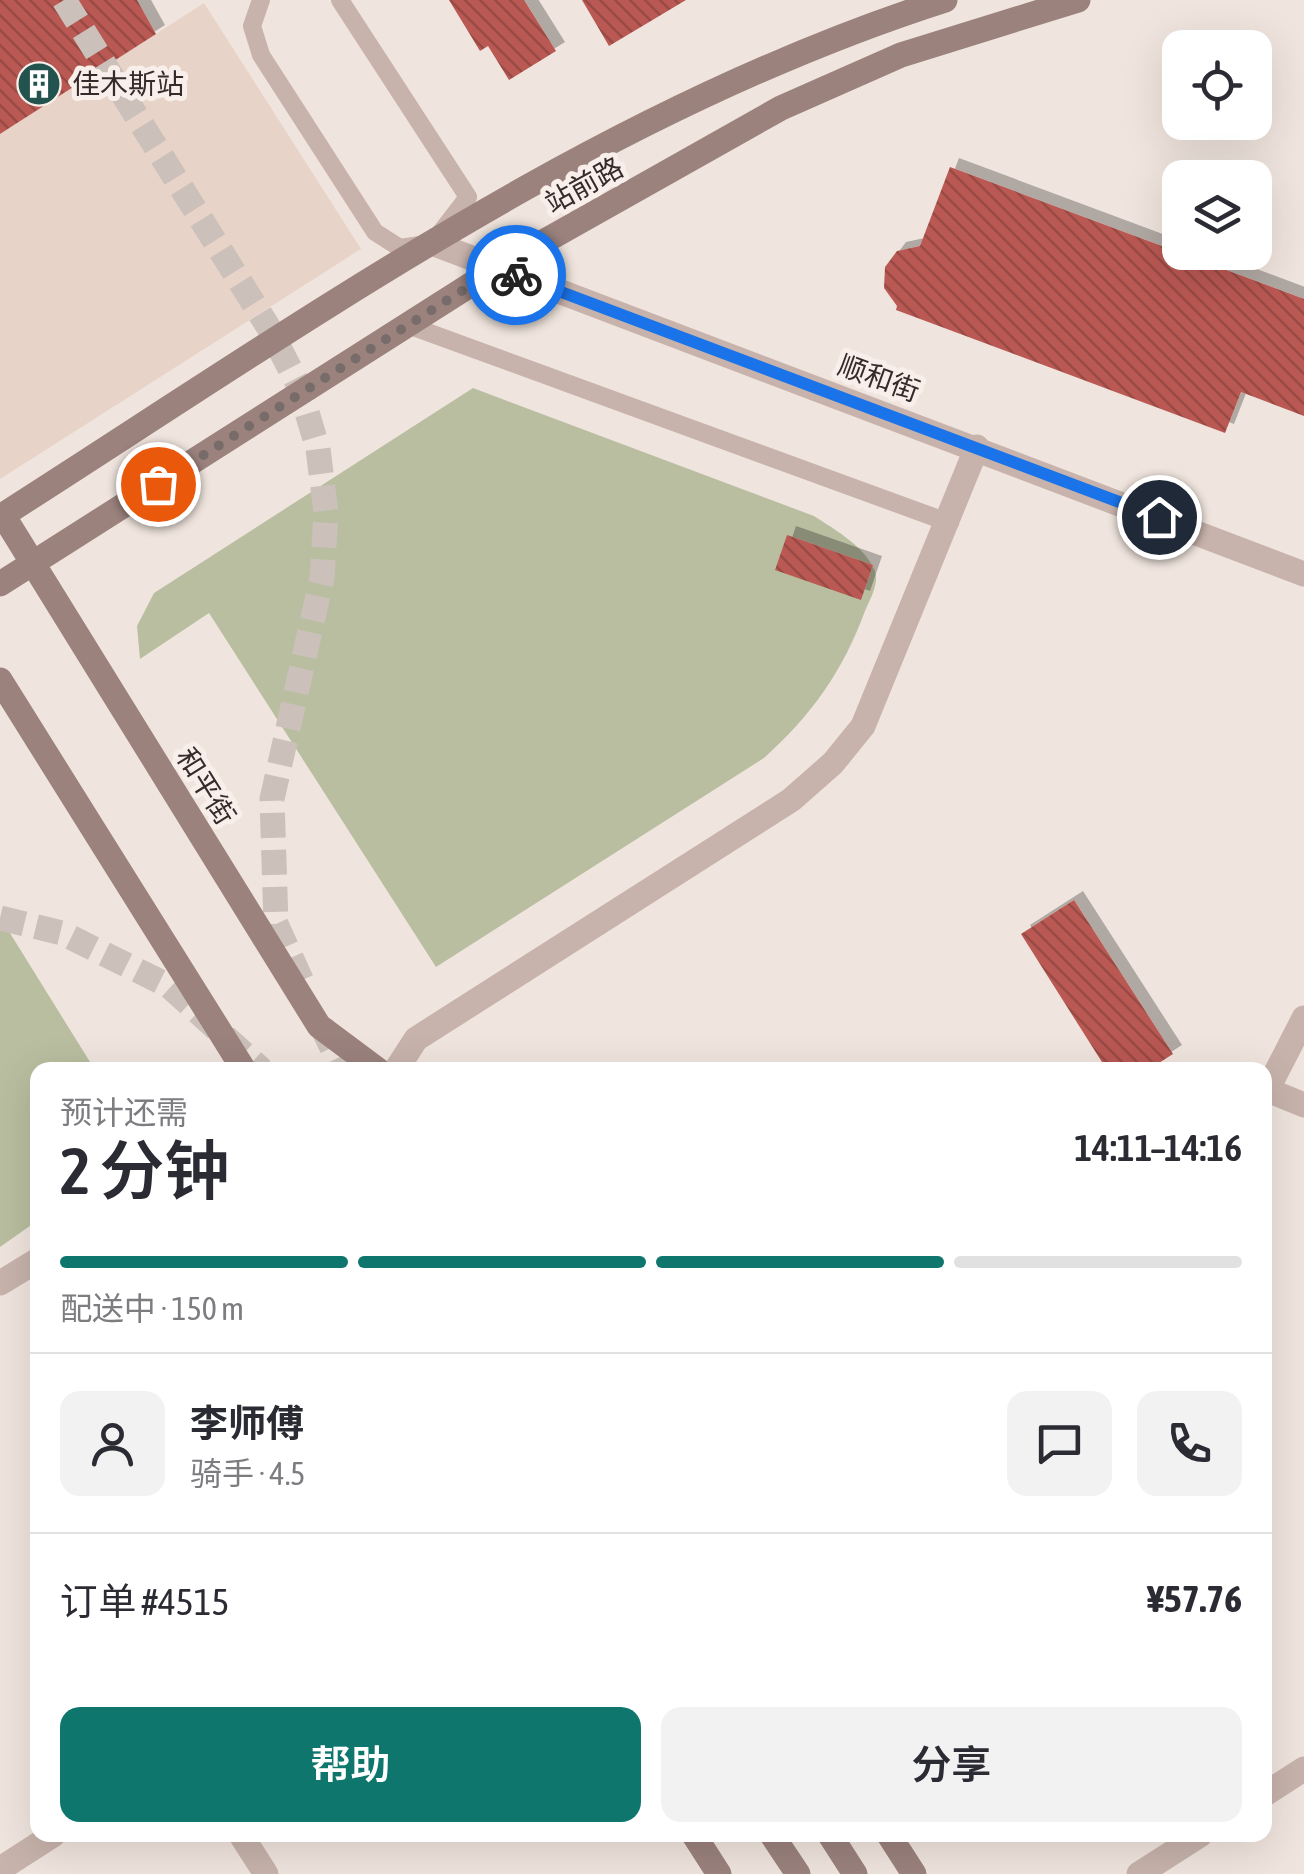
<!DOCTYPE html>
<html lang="zh">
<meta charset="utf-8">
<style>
:root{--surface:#fff;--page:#f2f2f3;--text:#2b2b33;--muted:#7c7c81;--line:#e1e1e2;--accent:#0f766e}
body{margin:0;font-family:"Asap Condensed","Noto Sans SC",sans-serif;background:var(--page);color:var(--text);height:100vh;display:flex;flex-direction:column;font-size:38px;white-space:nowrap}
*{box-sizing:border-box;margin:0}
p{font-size:32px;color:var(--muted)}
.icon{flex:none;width:55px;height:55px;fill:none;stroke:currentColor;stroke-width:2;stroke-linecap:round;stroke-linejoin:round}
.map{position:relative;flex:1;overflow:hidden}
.drawer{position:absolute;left:30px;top:1062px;width:1242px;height:780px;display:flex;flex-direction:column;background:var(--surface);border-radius:20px;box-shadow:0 10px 40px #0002}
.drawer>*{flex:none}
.controls{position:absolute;left:1162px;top:30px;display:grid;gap:20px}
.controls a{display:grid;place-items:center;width:110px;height:110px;border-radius:20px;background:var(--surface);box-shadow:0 10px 40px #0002;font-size:50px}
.pin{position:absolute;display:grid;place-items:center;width:85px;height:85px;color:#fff;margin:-42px;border:5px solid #fff;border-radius:50%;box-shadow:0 2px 10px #0007}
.courier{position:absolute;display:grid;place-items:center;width:100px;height:100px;margin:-50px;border:8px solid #1a73e8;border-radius:50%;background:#fff;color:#222;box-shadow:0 2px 12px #0007}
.headline em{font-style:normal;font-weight:600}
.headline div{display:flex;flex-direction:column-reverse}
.headline{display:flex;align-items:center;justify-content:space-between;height:170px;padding:0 30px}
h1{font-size:65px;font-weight:600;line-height:75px}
.bar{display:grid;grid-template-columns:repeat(4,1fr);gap:15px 10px;align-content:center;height:120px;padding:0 30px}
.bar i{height:12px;border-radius:8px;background:var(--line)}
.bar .on{background:var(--accent)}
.bar p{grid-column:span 4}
.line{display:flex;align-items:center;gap:25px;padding:0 30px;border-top:2px solid var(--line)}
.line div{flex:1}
.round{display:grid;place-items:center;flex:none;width:105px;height:105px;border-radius:20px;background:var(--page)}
.cta{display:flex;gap:20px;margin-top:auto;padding:20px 30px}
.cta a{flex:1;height:115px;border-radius:20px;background:var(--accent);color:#fff;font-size:40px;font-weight:600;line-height:115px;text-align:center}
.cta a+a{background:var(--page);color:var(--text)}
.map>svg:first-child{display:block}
.green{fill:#b9bea0}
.plaza{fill:#e7d3c7}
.building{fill:url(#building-back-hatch);filter:url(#shadow)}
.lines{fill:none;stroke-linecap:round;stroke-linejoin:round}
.secondary-tunnel{stroke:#cbc0ba;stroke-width:25;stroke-dasharray:25 12;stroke-linecap:butt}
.service{stroke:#c7b3ab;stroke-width:18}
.minor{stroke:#c7b3ab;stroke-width:25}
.tertiary{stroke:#c7b3ab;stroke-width:25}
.secondary{stroke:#9b827d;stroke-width:25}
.done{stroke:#776c69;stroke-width:10;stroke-dasharray:0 18}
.route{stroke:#1a73e8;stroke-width:12}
.labels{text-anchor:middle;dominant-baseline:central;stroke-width:10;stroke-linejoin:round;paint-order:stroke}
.poi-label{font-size:28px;fill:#362b2a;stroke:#f8efea;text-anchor:start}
.street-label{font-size:28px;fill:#362b2a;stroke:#f8efea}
</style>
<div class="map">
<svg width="1304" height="1874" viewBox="0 0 1304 1874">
<defs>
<pattern id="building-back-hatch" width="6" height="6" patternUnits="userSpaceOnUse" patternTransform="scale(2.5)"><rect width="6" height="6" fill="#ba5952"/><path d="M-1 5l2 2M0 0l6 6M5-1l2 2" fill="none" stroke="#984a44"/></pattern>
<filter id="shadow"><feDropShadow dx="9" dy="-9" stdDeviation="0" flood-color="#0004"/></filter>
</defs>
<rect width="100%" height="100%" fill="#f0e5de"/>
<path class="green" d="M473,388L814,516C834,529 862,545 873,567C881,581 871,597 865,611C843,671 811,716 764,758L436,967L209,613L140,659L137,626L154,593Z
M0,917L95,1070H38L37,1221L0,1247Z"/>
<path class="plaza" d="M204,3L361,249L0,479V134Z"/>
<path class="building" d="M0,0H137L156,34L0,134Z
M449,0H524L556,51L509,80L488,46L480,51Z
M582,0H686L609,46Z
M950,167L1304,299V416L1241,392L1225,433L896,310L897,306L884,288L885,267L897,251L920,246Z
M787,535L873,565L861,600L775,570Z
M1074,900L1173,1054L1148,1070H1107L1021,934Z"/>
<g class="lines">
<path class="secondary-tunnel" d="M64,0L269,328L299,386L318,449L326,513L322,578L272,799L276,924L305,988
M0,918L62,933L169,986L262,1070
M321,1025L343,1070"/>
<path class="service" d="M261,0L252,26L261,55L375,232L400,248L420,245
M340,0L468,197L441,232
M408,325L950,523"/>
<path class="minor" d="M1270,1091L1304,1105
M1265,1094L1304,1018
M1265,1794L1304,1769
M241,1835L266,1874
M0,1869L53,1835
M1139,1874L1200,1835"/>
<path class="tertiary" d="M432,243L1304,574
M396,1070L416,1039L791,800L833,763L863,726L977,447
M0,1283L38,1260"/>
<path class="secondary" d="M3,515L319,1026L378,1070
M0,517C301,325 601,110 945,0
M0,584L497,268L781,108L901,55L1078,0
M0,680L244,1070
M694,1835L719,1874
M772,1835L798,1874
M830,1835L855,1874
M889,1835L914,1874"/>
</g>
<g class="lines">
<path class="done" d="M158,484L498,268L516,275"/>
<path class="route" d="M516,275L1159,517"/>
</g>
<defs>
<symbol id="building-disc" viewBox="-11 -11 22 22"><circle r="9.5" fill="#23534e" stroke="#f8efea"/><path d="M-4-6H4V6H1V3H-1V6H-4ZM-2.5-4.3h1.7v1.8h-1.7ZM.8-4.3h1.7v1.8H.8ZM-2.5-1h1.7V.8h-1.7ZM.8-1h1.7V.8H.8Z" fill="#fff"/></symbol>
</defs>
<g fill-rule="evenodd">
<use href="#building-disc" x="14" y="59" width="50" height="50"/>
</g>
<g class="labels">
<g class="poi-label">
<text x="72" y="84">佳木斯站</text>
</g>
<g class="street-label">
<text transform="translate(584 185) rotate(-29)">站前路</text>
<text transform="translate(879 378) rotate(20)">顺和街</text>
<text transform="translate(206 786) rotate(58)">和平街</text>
</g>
</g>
</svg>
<div class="controls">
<a><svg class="icon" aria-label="locate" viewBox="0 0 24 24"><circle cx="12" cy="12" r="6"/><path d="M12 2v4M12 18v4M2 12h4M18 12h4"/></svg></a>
<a><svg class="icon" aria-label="layers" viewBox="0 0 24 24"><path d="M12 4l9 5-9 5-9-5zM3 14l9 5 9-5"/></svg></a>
</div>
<div class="pin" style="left:158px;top:484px;background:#ea580c"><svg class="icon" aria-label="bag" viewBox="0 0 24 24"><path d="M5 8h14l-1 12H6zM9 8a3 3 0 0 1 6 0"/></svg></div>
<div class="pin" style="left:1159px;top:517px;background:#1f2937"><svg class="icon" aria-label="home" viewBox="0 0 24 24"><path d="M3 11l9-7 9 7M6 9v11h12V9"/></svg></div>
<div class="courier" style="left:516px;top:275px"><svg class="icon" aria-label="bike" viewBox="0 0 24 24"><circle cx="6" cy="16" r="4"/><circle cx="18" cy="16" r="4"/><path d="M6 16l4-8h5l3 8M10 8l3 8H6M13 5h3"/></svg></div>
<section class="drawer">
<div class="headline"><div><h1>2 分钟</h1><p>预计还需</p></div><em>14:11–14:16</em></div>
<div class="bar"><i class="on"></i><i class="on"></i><i class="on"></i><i></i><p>配送中 · 150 m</p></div>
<div class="line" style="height:180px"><a class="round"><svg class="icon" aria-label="person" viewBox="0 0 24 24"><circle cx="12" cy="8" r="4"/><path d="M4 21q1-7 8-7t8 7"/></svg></a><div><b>李师傅</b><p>骑手 · 4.5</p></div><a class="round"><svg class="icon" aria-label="chat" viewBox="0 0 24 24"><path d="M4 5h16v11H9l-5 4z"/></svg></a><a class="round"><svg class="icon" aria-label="phone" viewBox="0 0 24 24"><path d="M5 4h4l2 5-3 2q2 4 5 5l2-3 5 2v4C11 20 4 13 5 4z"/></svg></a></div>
<div class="line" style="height:130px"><div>订单 #4515</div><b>¥57.76</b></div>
<div class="cta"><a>帮助</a><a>分享</a></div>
</section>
</div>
